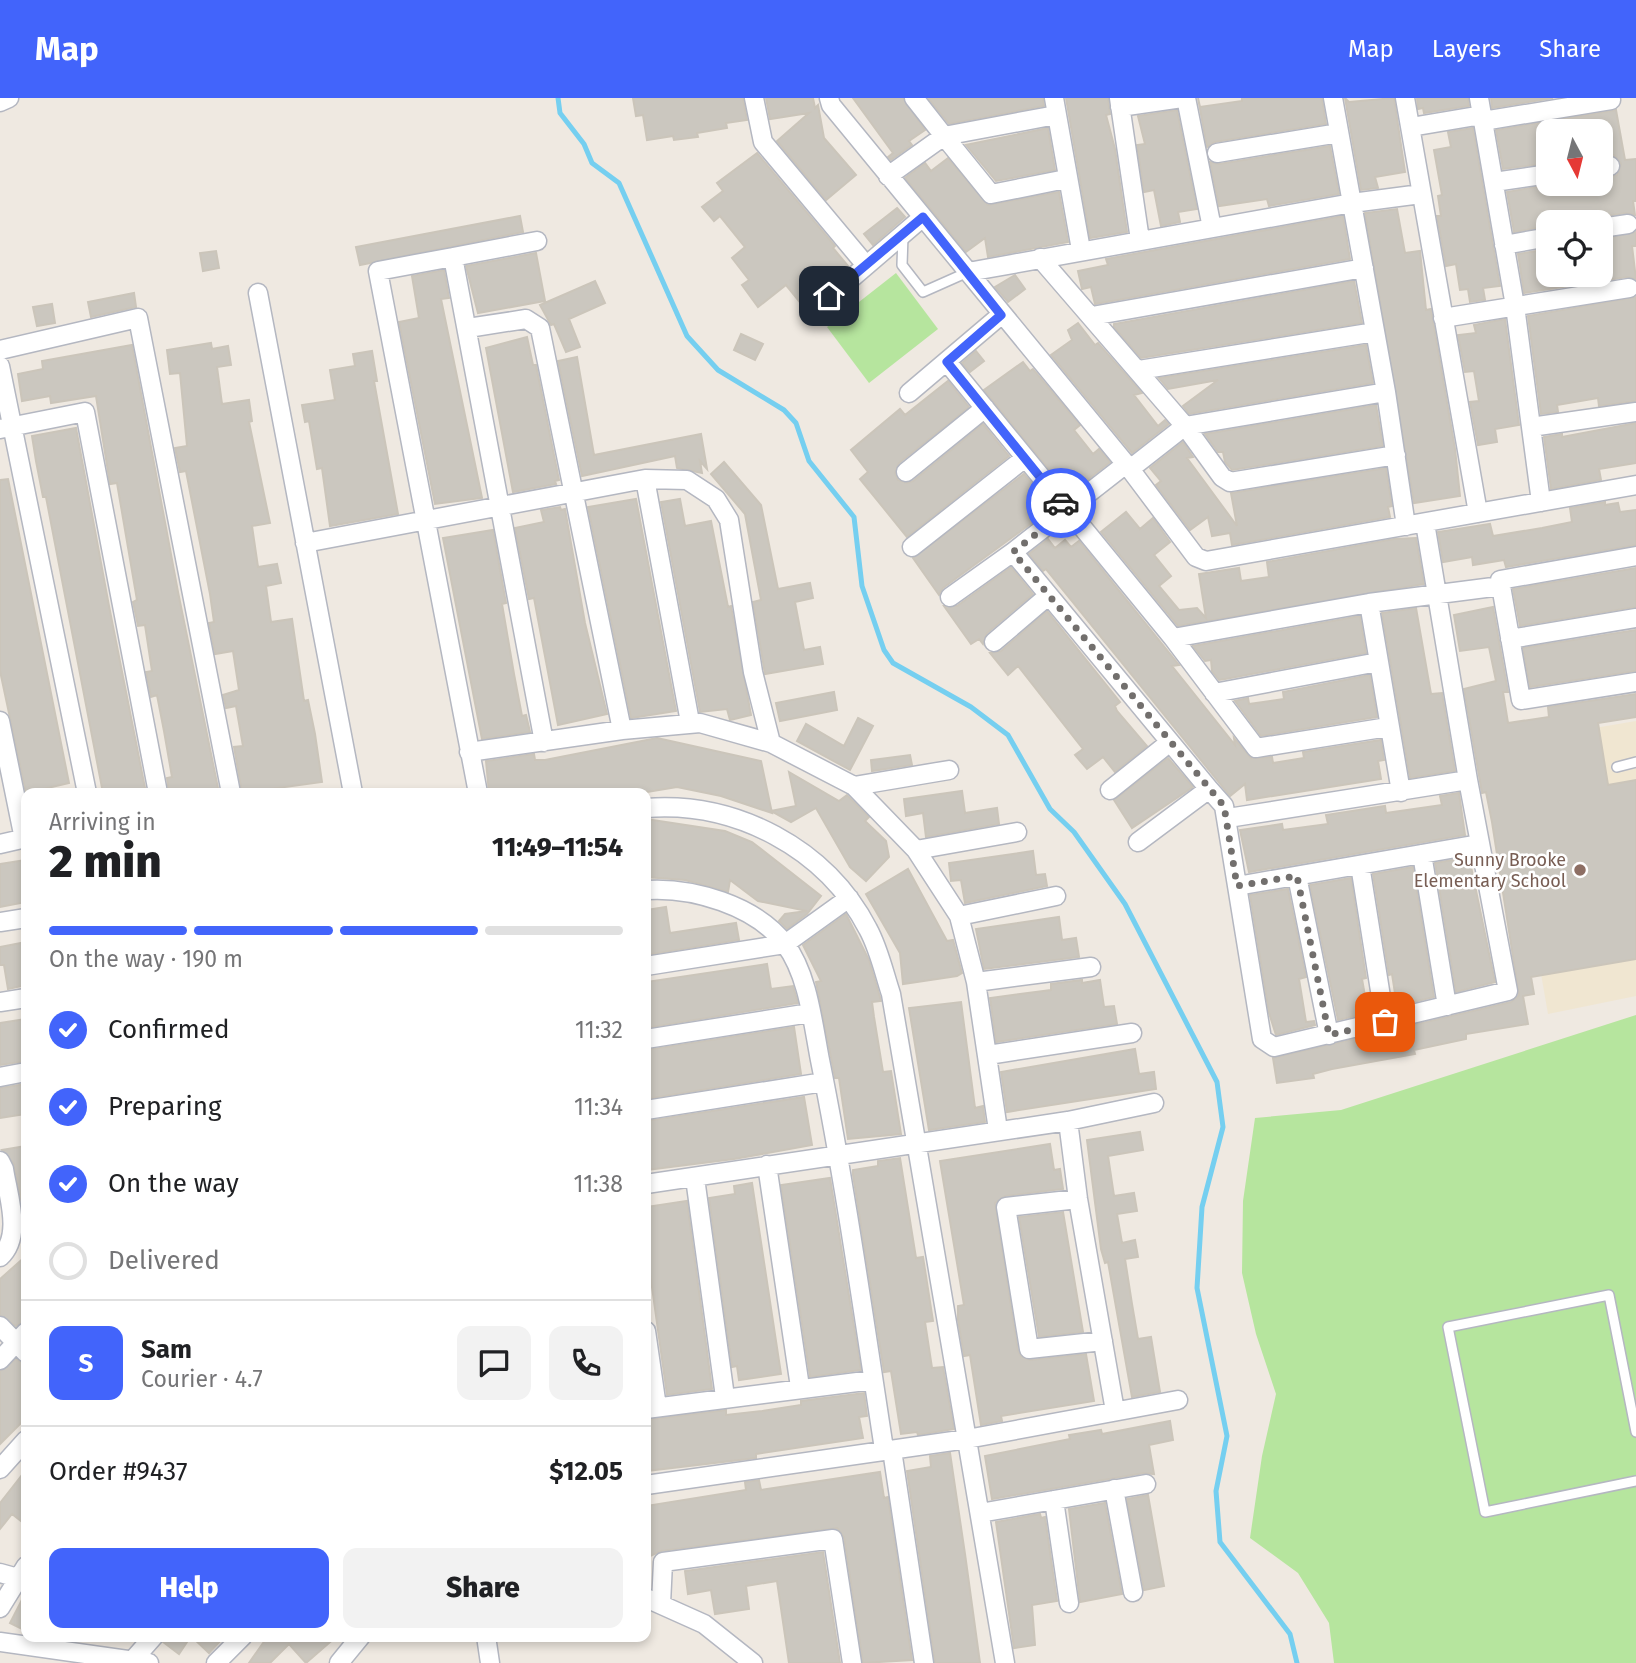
<!DOCTYPE html>
<meta charset="utf-8">
<style>
:root{--surface:#fff;--page:#f2f2f2;--text:#202124;--muted:#757577;--line:#e0e0e0;--accent:#4264fb}
body{margin:0;font-family:"Fira Sans",sans-serif;background:var(--page);color:var(--text);height:100vh;display:flex;flex-direction:column;font-size:26px;white-space:nowrap}
*{box-sizing:border-box;margin:0}
p{font-size:23px;color:var(--muted)}
.icon{flex:none;width:38px;height:38px;fill:none;stroke:currentColor;stroke-width:2;stroke-linecap:round;stroke-linejoin:round}
.map{position:relative;flex:1;overflow:hidden}
.sheet{position:absolute;left:21px;top:690px;width:630px;height:854px;display:flex;flex-direction:column;background:var(--surface);border-radius:14px;box-shadow:0 4px 10px #0003}
.sheet>*{flex:none}
.needle{width:46px;rotate:173deg}
.fabs{position:absolute;left:1536px;top:21px;display:grid;gap:14px}
.fabs a{display:grid;place-items:center;width:77px;height:77px;border-radius:14px;background:var(--surface);box-shadow:0 4px 10px #0003;font-size:35px}
.pin{position:absolute;display:grid;place-items:center;width:60px;height:60px;color:#fff;margin:-30px;border-radius:14px;box-shadow:0 4px 10px #0006}
.courier{position:absolute;display:grid;place-items:center;width:70px;height:70px;margin:-35px;border:5px solid #4264fb;border-radius:50%;background:#fff;color:#222;box-shadow:0 2px 9px #0007}
.overview em{font-style:normal;font-weight:800}
.overview div{display:flex;flex-direction:column-reverse}
.overview{display:flex;align-items:center;justify-content:space-between;height:119px;padding:0 28px}
h1{font-size:46px;font-weight:800;line-height:52px}
.bar{display:grid;grid-template-columns:repeat(4,1fr);gap:10px 7px;align-content:center;height:84px;padding:0 28px}
.bar i{height:9px;border-radius:5px;background:var(--line)}
.bar .selected{background:var(--accent)}
.bar p{grid-column:span 4}
.line{display:flex;align-items:center;gap:18px;padding:0 28px;border-top:2px solid var(--line)}
.line div{flex:1}
.round{display:grid;place-items:center;flex:none;width:74px;height:74px;border-radius:14px;background:var(--page)}
ol{padding:0 28px;list-style:none}
li{display:flex;align-items:center;gap:21px;height:77px}
li p{margin-inline-start:auto}
li .icon{padding:7px;border-radius:50%;background:var(--accent);color:#fff;stroke-width:4}
li:last-child{color:var(--muted)}
li i{width:38px;height:38px;border:4px solid var(--line);border-radius:50%}
.action{display:flex;gap:14px;margin-top:auto;padding:14px 28px}
.action a{flex:1;height:80px;border-radius:14px;background:var(--accent);color:#fff;font-size:28px;font-weight:800;line-height:80px;text-align:center}
.action a+a{background:var(--page);color:var(--text)}
header{display:flex;align-items:center;gap:42px;box-sizing:border-box;height:98px;padding:0 35px;background:var(--accent);color:#fff}
header strong{font-size:33px}
nav{display:flex;gap:38px;margin-inline-start:auto;font-size:24px}
.map>svg:first-child{display:block}
.education{fill:#f0e6d1}
.green{fill:#b6e59e}
.lines{fill:none;stroke-linecap:round;stroke-linejoin:round}
.stream{stroke:#75cff0;stroke-width:5}
.building{fill:#cbc7bf;stroke:#cbc5ba;stroke-width:2}
.service-casing{stroke:#b4b7c1;stroke-width:12}
.minor-casing{stroke:#b4b7c1;stroke-width:21}
.service{stroke:#fff;stroke-width:9}
.minor{stroke:#fff;stroke-width:18}
.done{stroke:#726f6d;stroke-width:7;stroke-dasharray:0 12.6}
.route{stroke:#4264fb;stroke-width:9}
.education-dot{fill:#8d6e63;stroke:#fff;stroke-width:2.5}
.labels{text-anchor:middle;dominant-baseline:central;stroke-width:5;stroke-linejoin:round;paint-order:stroke}
.education-label{font-size:18px;fill:#785e54;stroke:#fff;text-anchor:end}
</style>
<header>
<strong>Map</strong>
<nav><a>Map</a><a>Layers</a><a>Share</a></nav>
</header>
<div class="map">
<svg width="1636" height="1565" viewBox="0 0 1636 1565">
<rect width="100%" height="100%" fill="#efe9e1"/>
<path class="education" d="M1636,623V898L1548,916L1501,646Z"/>
<path class="green" d="M896,175L938,231L869,285L827,229Z
M1636,917V1565H1334L1329,1525L1298,1475L1250,1440L1262,1358L1276,1296L1256,1236L1242,1175L1243,1103L1255,1020L1341,1012Z"/>
<g class="lines">
<path class="stream" d="M558,0L560,15L584,46L592,65L619,85L687,238L718,272L784,312L796,325L809,363L854,419L862,488L884,552L893,565L971,609L1008,637L1050,711L1074,734L1125,806L1217,984L1223,1029L1202,1109L1197,1190L1227,1338L1216,1393L1220,1444L1290,1536L1297,1565"/>
</g>
<path class="building" d="M633,0H743L747,22L726,25L727,30L697,35L698,39L674,42L673,38L647,42L643,17L636,18Z
M766,0H813L815,10L818,7L824,40L856,77L826,102L777,43L809,15L770,21Z
M853,0H903L925,32L909,43L912,47L891,62L888,59L893,55Z
M928,0H1043L1044,8L949,26Z
M1066,0H1108L1110,16L1106,17L1115,51L1127,134L1090,140Z
M1198,0L1200,9L1242,3V0H1322L1326,26L1215,44L1207,49Z
M1345,0L1349,4L1394,0L1405,74L1375,79L1378,90L1361,92Z
M1417,0H1468L1469,8L1424,15L1423,10L1418,11Z
M1491,0H1553L1492,10Z
M1177,12L1197,111L1178,114L1180,124L1161,128L1154,92L1144,94L1137,47L1145,46L1138,18Z
M1616,12L1625,62L1636,61V103H1633L1635,117L1626,115L1599,119L1591,124H1549V128L1514,134L1507,94L1554,86H1601V80L1617,77L1621,66L1614,57L1601,58V30L1549,33V65L1503,71L1496,32Z
M1048,30L1055,72L996,83L966,47Z
M1473,30L1500,188L1483,190L1485,202L1470,204L1468,191L1460,192L1456,166L1446,168L1437,118H1441L1438,98L1442,97L1434,52L1451,49L1448,34Z
M1330,48L1339,96L1269,108L1267,101L1219,108L1210,64L1219,66Z
M757,55L835,148L833,150L848,168L803,208L786,187L758,209L742,187L749,182L732,160L745,149L720,118L714,123L702,109L723,93L717,85Z
M948,60L988,107L1059,94L1068,144L988,159L985,140L966,154L905,80L925,65L931,73Z
M897,110L905,119L873,147L864,136Z
M1397,111L1405,155L1420,153L1426,212L1431,211L1455,351L1460,398L1414,405L1365,115Z
M520,118L523,134L360,167L356,149Z
M1343,118L1350,161L1095,206L1091,189L1082,191L1078,173L1108,167L1106,161Z
M1636,134V148H1632L1636,181L1627,179L1524,195L1518,156L1549,151V177H1601V141Z
M216,153L219,170L203,173L200,155Z
M536,155L545,203L478,215L466,168Z
M444,172L449,200L441,201L482,400L435,406L399,224L419,220L412,178Z
M1015,177L1025,191L1008,204L995,189Z
M595,183L605,205L569,221L580,249L566,254L554,226L551,227L540,207Z
M1354,183L1362,225L1141,260L1114,229V226Z
M134,195L136,209L91,219L88,204Z
M1636,199V303L1599,308L1598,300L1557,307L1558,314L1541,316L1528,218Z
M52,206L55,225L37,228L33,209Z
M1505,221L1519,327L1495,331L1497,344L1478,347L1470,304L1479,303L1474,273L1465,274L1458,237L1476,235L1474,227Z
M1078,225L1095,247L1098,245L1142,295L1134,297L1158,328L1165,322L1169,326L1132,355L1051,257L1072,242L1068,232Z
M741,236L763,246L755,262L734,252Z
M527,239L533,267H536L559,382L555,383L556,386L513,394L486,250Z
M211,245L212,251L228,248L231,267L217,269L222,306L249,302L252,323L249,324L270,425L252,428L258,469L277,466L281,485L266,488L271,524L292,521L304,603L308,602L315,636L322,684L242,695L234,649L243,648L236,608L226,610L223,597L239,592L233,553L215,556L209,525L214,524L210,496L186,373L180,374L175,350L187,348L180,275L170,276L167,252Z
M132,247L178,494L219,695H169L167,680L172,679L164,633L157,597L151,599L146,574L152,573L145,527L138,528L133,504L137,502L117,385L110,386L96,298L51,305L50,298L22,303L18,276L43,271L42,263Z
M1366,247L1373,285L1189,316L1183,308L1218,282L1168,291L1159,280Z
M372,253L377,283H374L398,416L330,428L322,370L317,371L309,323L305,324L302,307L335,302L330,272L355,268L353,256Z
M976,253L984,263L970,274L962,265Z
M577,259L594,357L701,336L707,371L700,363L702,375L677,370L675,358L582,378L558,263Z
M1023,264L1030,273L1033,271L1080,327L1074,332L1093,356L1099,351L1110,364L1069,396L984,292Z
M948,283L969,309L899,365L895,375L898,382L907,385L913,383L983,326L1009,358L907,439L860,381L868,374L851,352L900,311L905,317Z
M1376,307L1383,348L1232,372L1225,364L1223,354H1218L1205,336Z
M1636,325V365L1599,371L1601,382L1551,391L1544,339L1562,336V339Z
M76,330L109,508L146,695H103L46,399H43L36,363L32,338Z
M1183,344L1193,359L1187,360L1237,428L1231,395L1386,370L1392,408L1388,409L1390,419L1232,447L1230,435L1212,438L1208,419L1190,432L1156,387L1161,383L1150,370Z
M724,364L761,407L778,491L810,485L813,500L795,504L804,552L820,549L823,566L765,576L753,504L761,502L745,416L711,376Z
M1024,376L1052,410L943,490L939,497L913,460Z
M8,381L69,685L26,695L0,573V382Z
M636,401L676,613L631,620L588,409Z
M680,401L685,428L711,423L728,509L731,508L751,617L730,622L727,611L700,614L661,404Z
M1605,404V407L1618,405L1620,414L1636,412V447L1506,469L1504,462L1473,467L1472,459L1443,464L1438,434L1490,426L1493,438L1542,430L1572,424L1570,410Z
M560,409L561,412L565,411L585,525L607,616L558,627L534,500L529,501L515,430L544,424L541,412Z
M1126,414L1140,431L1153,420L1170,444L1154,457L1171,478L1159,488L1179,512L1197,510L1206,520L1199,476L1239,470L1241,483L1269,479L1267,464L1394,441L1416,440L1424,486L1178,528L1101,434Z
M493,432L506,505L502,506L514,576L522,618L526,617L530,634L482,641L443,440Z
M1048,441L1055,450L1065,442L1071,449L1079,443L1179,567L1172,568L1235,647L1234,640L1251,660L1272,659L1273,665L1304,660L1303,654L1381,642L1384,662L1378,663L1381,681L1247,702L1245,686L1230,698L1046,471L1043,473L1029,456Z
M1011,469L1033,496L987,535L983,546L979,541L971,546L944,508H957Z
M1636,470V509L1520,528L1513,491Z
M1493,509L1508,594H1503L1508,625L1549,619L1548,609L1636,596V619L1598,625L1608,687L1636,682V861L1531,879L1534,896L1523,898L1528,926L1466,936V941L1414,952L1415,956L1332,971L1313,976L1314,980L1277,985L1273,960L1511,904L1519,897L1492,724L1486,694L1482,695L1464,591L1496,583L1489,549L1460,553L1454,517Z
M1416,510L1431,596L1442,595L1455,673L1410,680L1382,515Z
M1047,513L1120,604L1115,608L1117,613L1147,648L1115,674L1103,659L1087,671L1075,657L1083,651L1018,568L1008,577L990,555L1001,553Z
M1360,518L1366,555L1225,581L1219,582L1212,573L1211,562L1205,563L1193,548Z
M1636,532V573L1530,589L1523,550Z
M1370,577L1377,619L1261,638L1235,603L1248,600L1249,606L1284,601L1283,594Z
M834,594L837,612L780,623L776,605Z
M858,620L873,628L850,672L797,643L806,626L844,648Z
M657,640L761,663L772,715L721,698L677,689L641,695H489L486,663L534,656L535,662H545Z
M910,657L912,667L872,673L871,662Z
M1168,660L1193,689L1132,730L1114,702Z
M789,674L839,703L847,697L869,719L865,723L886,743L889,759L866,783L850,769L816,710L791,724L771,713L796,708Z
M962,693L965,715L997,710L999,726L926,739L923,715L906,718L904,701Z
M1459,695L1465,737L1249,774L1240,732L1282,726L1283,732L1328,726L1326,717L1385,708L1386,715L1442,707L1440,698Z
M646,721L725,733L752,744L821,798L807,816L787,831L779,823L785,816L807,813L758,803L730,782L728,794L685,782L646,779Z
M1033,753L1036,777L1045,776L1047,788L965,805L961,782L951,783L949,765Z
M1469,759L1495,884L1456,894L1435,765Z
M26,762V804L0,809V766Z
M1413,769L1434,899L1397,908L1392,876L1389,877L1373,776Z
M908,771L947,843L953,842L962,875L957,878L903,886L900,855L866,796Z
M1351,780L1366,880L1362,881L1368,915L1338,922L1310,787Z
M1288,791L1306,879L1299,881L1306,924L1314,923L1315,927L1276,937L1269,915L1250,797Z
M666,809L670,835L736,825L739,842L646,857V812Z
M846,816L869,862L880,899L881,903L872,904L874,919L883,974L891,973L901,1036L848,1041L839,980H835L816,884L821,883L803,847Z
M1059,819L1062,842L1076,840L1079,859L984,871L976,831Z
M26,844V887L8,891L4,867H0V849Z
M767,866L771,891L793,888L798,905L646,930V884Z
M1082,882V885L1100,882L1104,909L1114,908L1117,926L996,944L990,900L1051,892V886Z
M961,904L975,1010L983,1008L985,1024L929,1032L909,910Z
M26,921V963L0,967V925Z
M794,929L801,976L646,1001V952Z
M1135,951L1139,976L1154,974L1156,991L1007,1014L1001,974Z
M26,986V1016L0,1020V990Z
M804,999L812,1047L734,1061L646,1072V1023Z
M1140,1034L1143,1052L1108,1058L1114,1098L1134,1095L1137,1113L1117,1116L1122,1145L1135,1142L1138,1159L1125,1161L1132,1206L1138,1241L1151,1239L1160,1294L1132,1299L1108,1164L1105,1165L1101,1151L1087,1042Z
M1050,1046L1054,1072L1060,1071L1063,1091L1005,1098L995,1105L1018,1253L1021,1258L1030,1262L1086,1256L1094,1303L1001,1318L1002,1323L981,1327L970,1257L964,1258L958,1222V1208L964,1207L940,1063Z
M26,1048V1111H23L14,1066L2,1052Z
M900,1060L916,1160L923,1159L933,1223L925,1224L932,1270L943,1269L954,1331L918,1337L917,1334L901,1336L891,1273L884,1274L853,1077V1072L878,1068V1063Z
M830,1080L861,1272L810,1279L781,1087Z
M752,1085L781,1276L739,1282L737,1268L732,1269L709,1100L735,1096L734,1088Z
M687,1103L712,1291L667,1297L646,1146V1109Z
M1063,1114L1083,1234L1039,1239L1019,1119Z
M26,1158V1223L16,1228L0,1217V1181Z
M16,1261L26,1266V1320L0,1346V1273Z
M864,1295L867,1318L859,1319L863,1340L756,1356V1360L646,1373V1322L726,1312V1317L762,1313L801,1307V1303Z
M1170,1323L1173,1342L1149,1347L1154,1376L1144,1375L992,1401L985,1358L1070,1341L1069,1337L1101,1332L1102,1336Z
M950,1355L965,1456L980,1565H935L907,1373L931,1369L930,1358Z
M26,1372V1427L12,1416L0,1431V1405Z
M880,1374L884,1400L888,1399L912,1562L863,1565L844,1439L837,1430L661,1453L646,1460V1408L746,1392L745,1384L759,1382L761,1392Z
M1148,1397L1164,1488L1144,1492L1127,1401Z
M1105,1405L1122,1496L1080,1504L1069,1411Z
M1040,1416L1041,1420L1045,1419L1057,1503L1032,1507L1035,1547L1014,1550L996,1424Z
M823,1454L840,1565H789L777,1483L746,1488L749,1511L715,1516L711,1492L688,1496L685,1473Z
M26,1494V1533L10,1525Z
M165,1538H225L209,1555L191,1538L179,1556L163,1544Z
M268,1538H337L306,1565L289,1546L270,1565H249Z"/>
<g class="lines">
<defs>
<path id="service" d="M903,138L902,167L923,194L968,174
M1617,669L1636,664
M1636,1334L1609,1197L1448,1229L1485,1414L1636,1383"/>
<path id="minor" d="M754,0L763,44L865,166
M829,0L831,7L1130,371L1196,459L1206,463L1636,387
M1054,0L1081,152
M1119,0L1140,142
M1186,0L1212,130
M1333,0L1386,294L1406,428
M1405,0L1478,415
M1479,0L1515,208L1531,329L1636,314
M0,4L9,0
M1120,9L1182,0
M1056,17L944,38L991,96L1066,81
M1483,23L1611,2
M1411,29L1482,17
M1217,55L1339,35
M1601,69L1610,68
M888,78L944,38L914,0
M1494,84L1549,76
M1601,130L1628,126
M1504,147L1549,139
M453,159L537,143
M1040,160L1185,328L1222,379L1230,384L1396,357
M968,174L1352,105L1421,96
M258,195L353,695
M811,215L923,119
M1092,218L1364,170
M1443,220L1629,190
M468,230L526,221L540,230L622,632
M0,252L138,220L231,695
M947,264L1173,540L1256,650L1388,629
M0,268L87,695
M1139,272L1375,234
M909,295L1001,217
M1531,329L1541,404
M0,331L85,314L158,695
M1126,366L1013,454L1209,691
M1130,371L1185,328L1386,294
M906,374L985,310
M645,381L690,624
M305,445L645,381L687,382L716,401L729,422L753,574L771,645
M912,449L1025,360
M1501,488L1500,482L1636,458
M950,499L1013,454
M1369,505L1401,694
M1173,540L1369,505L1501,488L1521,602L1636,584
M1510,541L1636,520
M994,544L1048,498
M1214,595L1378,564
M0,623L24,741
M469,654L622,632L700,625L771,645L854,688L916,752L959,818L976,884L998,1032
M854,688L949,672
M1110,692L1170,644
M478,695L378,173L453,159L544,644
M646,710C736,703 826,750 868,831C879,851 884,875 891,896L1005,1565
M1228,720L1468,682
M1138,744L1209,691L1224,708L1262,941L1274,949L1508,893L1468,682L1425,425
M0,746L26,740
M916,752L1017,734
M1422,756L1447,908
M1360,767L1385,924
M1297,778L1329,937
M1237,788L1479,746
M646,792C692,789 755,807 785,846C808,876 813,926 820,962C846,1091 864,1221 884,1351
M959,818L1056,798
M0,824L26,820
M646,868L785,846L849,800
M976,884L1091,869
M0,904L26,900
M646,941L810,915
M988,957L1132,935
M0,979L26,974
M646,1012L824,984
M1068,1023L1078,1101L1115,1313
M0,1063L4,1071C8,1098 23,1138 0,1159
M767,1067L800,1289
M695,1080L725,1299
M646,1086L1068,1023L1154,1005
M1078,1101L1006,1109L1029,1251L1103,1243
M0,1228L26,1255
M646,1233L657,1309
M0,1262L26,1234
M646,1311L873,1282
M892,1352L924,1565
M0,1371L26,1342
M646,1387L967,1341L1178,1302
M1114,1391L1133,1494
M1054,1402L1069,1505
M980,1415L1146,1386
M0,1475L18,1480
M646,1500L704,1526L753,1565
M661,1506L663,1464L833,1441L852,1565
M0,1510L26,1468
M486,1538L490,1565
M0,1544L149,1565
M132,1563L154,1538
M216,1565L243,1538
M339,1565L361,1538"/>
</defs>
<use href="#service" class="service-casing"/>
<use href="#minor" class="minor-casing"/>
<use href="#service" class="service"/>
<use href="#minor" class="minor"/>
</g>
<g class="lines">
<path class="done" d="M1061,405L1067,412L1013,454L1224,708L1237,788L1297,778L1329,937L1385,924"/>
<path class="route" d="M829,198L923,119L1001,217L947,264L1061,405"/>
</g>
<circle class="education-dot" cx="1580" cy="772" r="7"/>
<g class="labels">
<g class="education-label">
<text x="1566" y="762">Sunny Brooke<tspan x="1566" dy="21">Elementary School</tspan></text>
</g>
</g>
</svg>
<div class="fabs">
<a><svg class="needle" viewBox="-14 -14 28 28"><path d="M0-13l5 13h-10z" fill="#e53935"/><path d="M0 13l5-13h-10z" fill="#757577"/></svg></a>
<a><svg class="icon" aria-label="locate" viewBox="0 0 24 24"><circle cx="12" cy="12" r="6"/><path d="M12 2v4M12 18v4M2 12h4M18 12h4"/></svg></a>
</div>
<div class="pin" style="left:1385px;top:924px;background:#ea580c"><svg class="icon" aria-label="bag" viewBox="0 0 24 24"><path d="M5 8h14l-1 12H6zM9 8a3 3 0 0 1 6 0"/></svg></div>
<div class="pin" style="left:829px;top:198px;background:#1f2937"><svg class="icon" aria-label="home" viewBox="0 0 24 24"><path d="M3 11l9-7 9 7M6 9v11h12V9"/></svg></div>
<div class="courier" style="left:1061px;top:405px"><svg class="icon" aria-label="car" viewBox="0 0 24 24"><path d="M5 17H2v-5l4-1 3-4h7l3 4 3 1v5h-3M9 17h6M6 11h13"/><circle cx="7" cy="17" r="2"/><circle cx="17" cy="17" r="2"/></svg></div>
<section class="sheet">
<div class="overview"><div><h1>2 min</h1><p>Arriving in</p></div><em>11:49–11:54</em></div>
<div class="bar"><i class="selected"></i><i class="selected"></i><i class="selected"></i><i></i><p>On the way · 190 m</p></div>
<ol>
<li><svg class="icon" aria-label="check" viewBox="0 0 24 24"><path d="M5 12l5 5 9-10"/></svg>Confirmed<p>11:32</p></li>
<li><svg class="icon" aria-label="check" viewBox="0 0 24 24"><path d="M5 12l5 5 9-10"/></svg>Preparing<p>11:34</p></li>
<li><svg class="icon" aria-label="check" viewBox="0 0 24 24"><path d="M5 12l5 5 9-10"/></svg>On the way<p>11:38</p></li>
<li><i></i>Delivered</li>
</ol>
<div class="line" style="height:126px"><b class="round" style="background:var(--accent);color:#fff">S</b><div><b>Sam</b><p>Courier · 4.7</p></div><a class="round"><svg class="icon" aria-label="chat" viewBox="0 0 24 24"><path d="M4 5h16v11H9l-5 4z"/></svg></a><a class="round"><svg class="icon" aria-label="phone" viewBox="0 0 24 24"><path d="M5 4h4l2 5-3 2q2 4 5 5l2-3 5 2v4C11 20 4 13 5 4z"/></svg></a></div>
<div class="line" style="height:91px"><div>Order #9437</div><b>$12.05</b></div>
<div class="action"><a>Help</a><a>Share</a></div>
</section>
</div>
